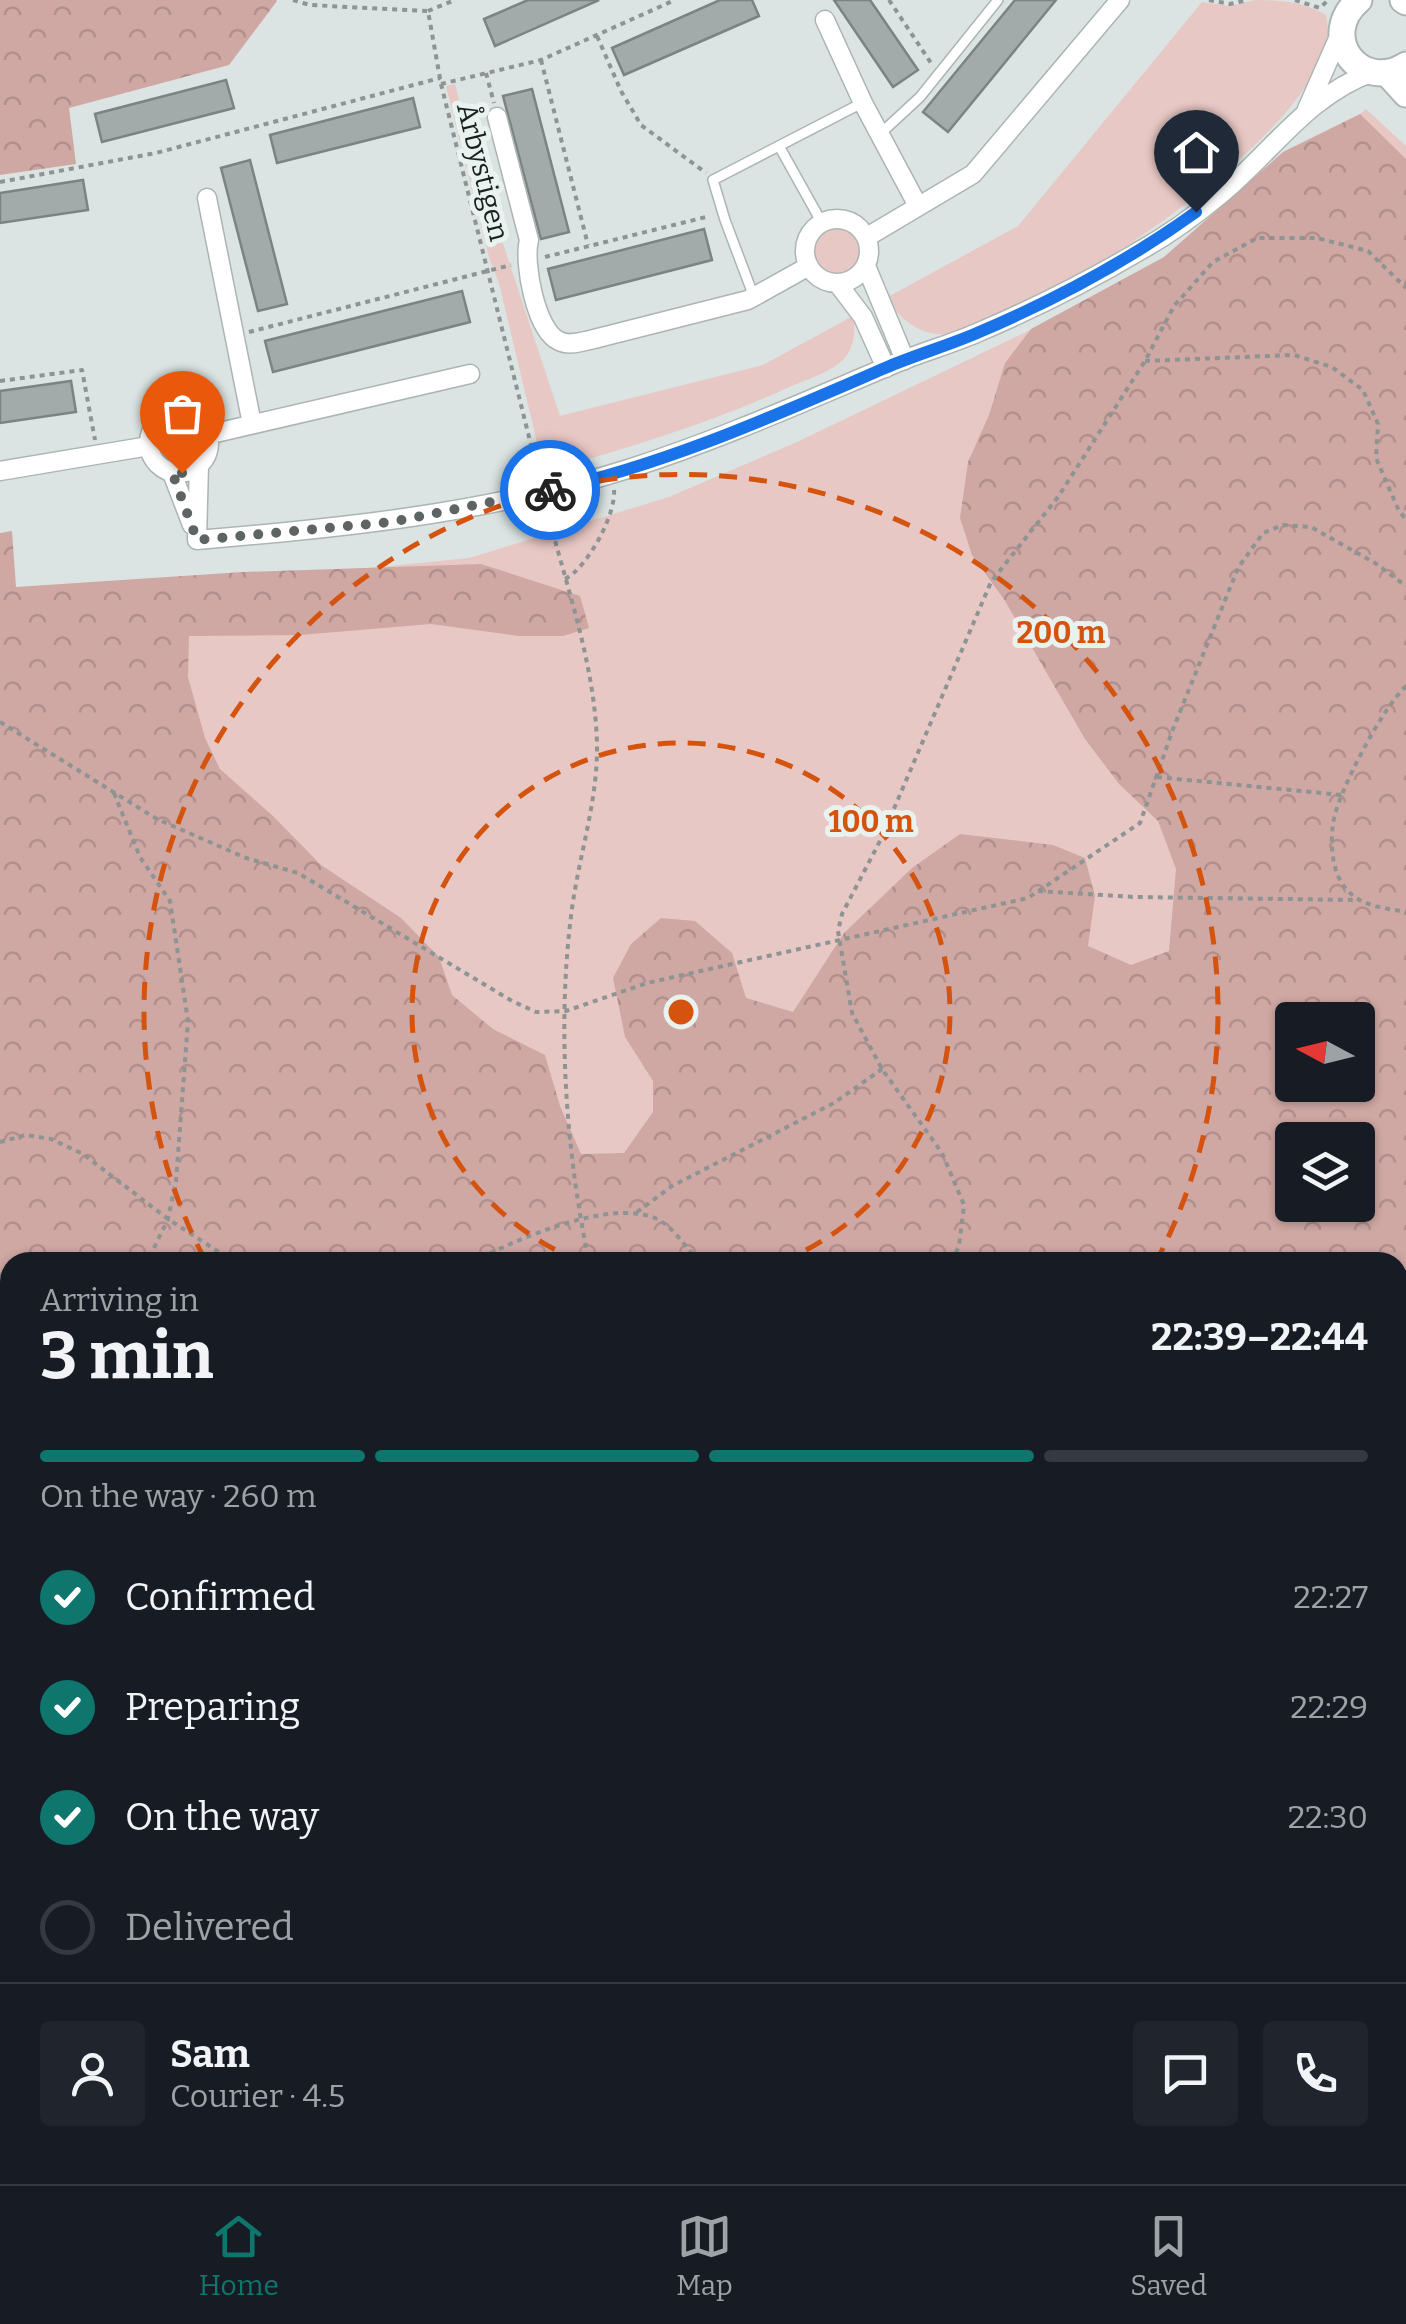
<!DOCTYPE html>
<meta charset="utf-8">
<style>
:root{--surface:#171b24;--page:#20242c;--text:#f1f3f6;--muted:#9ea1a6;--line:#363941;--accent:#0f766e}
body{margin:0;font-family:Bitter,serif;background:var(--page);color:var(--text);height:100vh;display:flex;flex-direction:column;font-size:38px;white-space:nowrap}
*{box-sizing:border-box;margin:0}
p{font-size:32px;color:var(--muted)}
.icon{flex:none;width:55px;height:55px;fill:none;stroke:currentColor;stroke-width:2;stroke-linecap:round;stroke-linejoin:round}
.map{position:relative;flex:1;overflow:hidden}
.sheet{position:absolute;left:0px;top:1252px;width:1408px;height:932px;display:flex;flex-direction:column;background:var(--surface);border-radius:30px 30px 0 0;box-shadow:0 2px 8px #0004}
.sheet>*{flex:none}
.needle{width:65px;rotate:277deg}
.tools{position:absolute;left:1275px;top:1002px;display:grid;gap:20px}
.tools a{display:grid;place-items:center;width:100px;height:100px;border-radius:10px;background:var(--surface);box-shadow:0 2px 8px #0004;font-size:50px}
.pin{position:absolute;display:grid;place-items:center;width:85px;height:85px;color:#fff;margin:-102px -42px;border-radius:50% 50% 50% 0;rotate:-45deg;box-shadow:0 0 10px #0007}
.pin .icon{rotate:45deg}
.courier{position:absolute;display:grid;place-items:center;width:100px;height:100px;margin:-50px;border:8px solid #1a73e8;border-radius:50%;background:#fff;color:#222;box-shadow:0 2px 12px #0007}
.summary em{font-style:normal;font-weight:700}
.summary div{display:flex;flex-direction:column-reverse}
.summary{display:flex;align-items:center;justify-content:space-between;height:170px;padding:0 40px}
h1{font-size:65px;font-weight:700;line-height:75px}
.bar{display:grid;grid-template-columns:repeat(4,1fr);gap:15px 10px;align-content:center;height:120px;padding:0 40px}
.bar i{height:12px;border-radius:8px;background:var(--line)}
.bar .on{background:var(--accent)}
.bar p{grid-column:span 4}
.line{display:flex;align-items:center;gap:25px;padding:0 40px;border-top:2px solid var(--line)}
.line div{flex:1}
.round{display:grid;place-items:center;flex:none;width:105px;height:105px;border-radius:10px;background:var(--page)}
ol{padding:0 40px;list-style:none}
li{display:flex;align-items:center;gap:30px;height:110px}
li p{margin-inline-start:auto}
li .icon{padding:10px;border-radius:50%;background:var(--accent);color:#fff;stroke-width:4}
li:last-child{color:var(--muted)}
li i{width:55px;height:55px;border:5px solid var(--line);border-radius:50%}
.tabs{display:flex;justify-content:space-around;align-items:center;height:140px;border-top:2px solid var(--line);background:var(--surface);font-size:28px;color:var(--muted)}
.tabs a{display:grid;justify-items:center;gap:5px}
.tabs .on{color:var(--accent)}
.map>svg:first-child{display:block}
.grass{fill:#e8c8c5;fill-rule:evenodd}
.forest{fill:url(#forest-crowns);fill-rule:evenodd}
.building{fill:#a2aba9;stroke:#7b8482;stroke-width:2.5}
.lines{fill:none;stroke-linecap:round;stroke-linejoin:round}
.lane-casing{stroke:#acb5b3;stroke-width:12}
.street-casing{stroke:#acb5b3;stroke-width:21}
.secondary-casing{stroke:#acb5b3;stroke-width:29}
.path{stroke:#8d9493;stroke-width:4;stroke-dasharray:5 5;stroke-linecap:butt}
.lane{stroke:#fff;stroke-width:9}
.street{stroke:#fff;stroke-width:18}
.secondary{stroke:#fff;stroke-width:25}
.done{stroke:#5e6463;stroke-width:10;stroke-dasharray:0 18}
.route{stroke:#1a73e8;stroke-width:12}
.ring{fill:none;stroke:#d4530e;stroke-width:5;stroke-dasharray:18 12}
.labels{text-anchor:middle;dominant-baseline:central;stroke-width:10;stroke-linejoin:round;paint-order:stroke}
.street-label{font-size:28px;fill:#1b1f1e;stroke:#e8f2ef}
.centre{fill:#d4530e;stroke:#e8f2ef;stroke-width:5}
.ring-label{font-size:30px;text-anchor:middle;font-weight:bold;fill:#d4530e;stroke:#e8f2ef;stroke-width:10;stroke-linejoin:round;paint-order:stroke}
</style>
<div class="map">
<svg width="1406" height="2184" viewBox="0 0 1406 2184">
<defs>
<pattern id="forest-crowns" width="20" height="18" patternUnits="userSpaceOnUse" patternTransform="scale(2.5)"><rect width="20" height="18" fill="#cfa7a3"/><path d="M2 6a3 3 0 1 1 6 0M12 15a3 3 0 1 1 6 0" fill="none" stroke="#b18f8c"/></pattern>
</defs>
<rect width="100%" height="100%" fill="#dbe4e2"/>
<path class="grass" d="M1255,0C1280,0 1304,2 1326,15C1348,100 1142,241 1076,277C1035,298 991,315 949,334C921,337 901,320 886,298L1018,226L1202,2L1230,6Z
M455,84L473,153L560,416L763,365L853,316C856,332 854,348 843,360C829,373 805,380 787,388C709,424 627,448 544,472L499,283L489,257L446,86Z
M1366,109L1406,146V2184H0V605L469,558L669,497L797,442L1126,284L1243,208ZM1292,1020H1358V1085H1292ZM1292,1140H1358V1205H1292ZM10,1262H1398V2175H10Z
M813 252a24 24 0 1 1 48 0a24 24 0 1 1-48 0Z
M155 444a24 24 0 1 1 48 0a24 24 0 1 1-48 0Z"/>
<path class="forest" d="M0,0H276L277,1L229,65L69,108L76,164L0,175Z
M1360,114L1406,159V1760L1398,1764V1262H10V1293L0,1288V533L12,531L16,587L243,572L481,564L580,596L589,628L563,636H519L431,624L300,635L189,636L188,677L205,738L220,769L273,816L321,865L401,918L439,957L452,995L493,1029L545,1055L560,1106L581,1154L624,1153L653,1112V1081L625,1037L613,978L631,944L661,918L695,921L732,953L746,998L793,1012L844,933L912,868L960,834L1053,845L1085,858L1095,896L1088,946L1131,965L1169,951L1176,869L1158,821L1119,784L1085,739L1005,601L972,555L960,518L968,462L989,415L1005,363L1031,329L1164,257L1283,152ZM1358,1020V1085H1292V1020ZM1358,1140V1205H1292V1140Z
M646,2175H1148L1150,2183L648,2184Z"/>
<path class="building" d="M528,0H599L495,46L484,19Z
M720,0H752L759,16L624,75L612,48Z
M834,0H870L918,70L893,87Z
M1015,0H1056L948,132L923,112Z
M226,80L234,108L102,142L95,114Z
M532,89L569,232L541,239L503,96Z
M413,98L420,127L277,163L270,135Z
M250,160L287,304L258,311L221,168Z
M83,180L88,210L0,223V193Z
M704,229L712,260L556,300L548,269Z
M462,291L470,322L273,372L265,341Z
M71,381L76,412L0,423V391Z"/>
<g class="lines">
<defs>
<path id="lane" d="M880,134L920,97L998,0
M779,146L822,223
M754,297L725,220L713,180L862,103"/>
<path id="street" d="M825,20L863,103L918,206
M1307,109L1341,32
M497,117L529,240C523,263 536,331 559,341C569,346 580,342 590,340L748,300L809,266
M207,198L252,424
M805 251a32 32 0 1 1 64 0a32 32 0 1 1-64 0Z
M867,237L973,174L1120,0
M866,266L905,360
M838,284L863,317L886,368
M149 443a30 30 0 1 1 60 0a30 30 0 1 1-60 0Z
M207,435L470,374
M0,471L149,446
M172,473L192,525
M197,540C342,528 488,513 628,469C719,440 806,401 894,364C922,352 952,344 979,332C1035,308 1089,281 1141,250C1168,235 1197,214 1221,194C1272,152 1308,95 1373,72
M197,540L199,465"/>
<path id="secondary" d="M1359,0C1317,36 1360,94 1406,65
M1403,0L1406,2
M1387,73L1406,94"/>
</defs>
<use href="#lane" class="lane-casing"/>
<use href="#street" class="street-casing"/>
<use href="#secondary" class="secondary-casing"/>
<path class="path" d="M293,0L310,5L428,11L441,84L538,473
M889,0L931,63
M1209,0L1230,4L1248,0
M1295,0L1320,8L1328,0
M428,11L455,0
M597,36L621,91L641,125L706,173
M541,60L588,245
M486,73L494,103
M441,84L541,60L675,0
M0,182L156,153L440,78
M545,257L710,216
M249,332L511,265
M1145,361L1294,355L1332,367L1363,390L1378,424L1376,458L1399,511L1406,519
M0,381L82,370L95,440
M550,522C569,594 595,668 597,744C598,802 578,858 571,916C557,1029 566,1151 589,1262
M565,579C587,568 616,515 614,490
M1406,686C1383,707 1337,793 1333,824C1330,846 1332,875 1348,891C1363,907 1386,908 1406,912
M0,722L157,819L246,858L298,873L512,1001L536,1012L566,1011L647,983L1028,898L1140,823L1173,729L1238,568L1263,533L1283,525L1311,527L1375,563L1406,586
M1157,777L1342,795
M114,793L140,857L170,901L188,1021L176,1181L168,1219L147,1262
M1038,891L1134,897L1360,900
M0,1142L26,1135L51,1139L83,1154L168,1219L234,1262
M637,1212L672,1186L834,1103L882,1069
M472,1262C516,1240 610,1197 657,1219C674,1227 686,1249 700,1262
M952,1262L959,1246L964,1205L942,1153L882,1069L852,1013L838,931L842,914L881,839L991,582L1058,497L1145,361L1174,306L1213,262L1257,238H1317L1368,251L1406,288
M1398,1268L1406,1265
M0,1274L10,1279
M1398,1517L1406,1513
M1398,2006L1406,2007
M0,2028L10,2030
M208,2175L214,2184
M845,2184L850,2175
M1171,2184L1178,2175"/>
<use href="#lane" class="lane"/>
<use href="#street" class="street"/>
<use href="#secondary" class="secondary"/>
</g>
<g class="lines">
<path class="done" d="M182,473L172,472L197,540L392,522L550,490"/>
<path class="route" d="M550,490C667,464 776,415 885,368C915,355 947,346 977,333C1055,300 1128,261 1196,212"/>
</g>
<g class="ring">
<path d="M582 1262A269 269 0 1 1 780 1262"/>
<path d="M205 1260A537 537 0 1 1 1157 1260"/>
</g>
<g class="labels">
<g class="street-label">
<text transform="translate(483 172) rotate(76)">Årbystigen</text>
</g>
</g>
<circle cx="681" cy="1012" r="15" class="centre"/>
<g class="ring-label">
<text x="1061" y="643">200 m</text>
<text x="871" y="832">100 m</text>
</g>
</svg>
<div class="tools">
<a><svg class="needle" viewBox="-14 -14 28 28"><path d="M0-13l5 13h-10z" fill="#e53935"/><path d="M0 13l5-13h-10z" fill="#9ea1a6"/></svg></a>
<a><svg class="icon" aria-label="layers" viewBox="0 0 24 24"><path d="M12 4l9 5-9 5-9-5zM3 14l9 5 9-5"/></svg></a>
</div>
<div class="pin" style="left:182px;top:473px;background:#ea580c"><svg class="icon" aria-label="bag" viewBox="0 0 24 24"><path d="M5 8h14l-1 12H6zM9 8a3 3 0 0 1 6 0"/></svg></div>
<div class="pin" style="left:1196px;top:212px;background:#1f2937"><svg class="icon" aria-label="home" viewBox="0 0 24 24"><path d="M3 11l9-7 9 7M6 9v11h12V9"/></svg></div>
<div class="courier" style="left:550px;top:490px"><svg class="icon" aria-label="bike" viewBox="0 0 24 24"><circle cx="6" cy="16" r="4"/><circle cx="18" cy="16" r="4"/><path d="M6 16l4-8h5l3 8M10 8l3 8H6M13 5h3"/></svg></div>
<section class="sheet">
<div class="summary"><div><h1>3 min</h1><p>Arriving in</p></div><em>22:39–22:44</em></div>
<div class="bar"><i class="on"></i><i class="on"></i><i class="on"></i><i></i><p>On the way · 260 m</p></div>
<ol>
<li><svg class="icon" aria-label="check" viewBox="0 0 24 24"><path d="M5 12l5 5 9-10"/></svg>Confirmed<p>22:27</p></li>
<li><svg class="icon" aria-label="check" viewBox="0 0 24 24"><path d="M5 12l5 5 9-10"/></svg>Preparing<p>22:29</p></li>
<li><svg class="icon" aria-label="check" viewBox="0 0 24 24"><path d="M5 12l5 5 9-10"/></svg>On the way<p>22:30</p></li>
<li><i></i>Delivered</li>
</ol>
<div class="line" style="height:180px"><a class="round"><svg class="icon" aria-label="person" viewBox="0 0 24 24"><circle cx="12" cy="8" r="4"/><path d="M4 21q1-7 8-7t8 7"/></svg></a><div><b>Sam</b><p>Courier · 4.5</p></div><a class="round"><svg class="icon" aria-label="chat" viewBox="0 0 24 24"><path d="M4 5h16v11H9l-5 4z"/></svg></a><a class="round"><svg class="icon" aria-label="phone" viewBox="0 0 24 24"><path d="M5 4h4l2 5-3 2q2 4 5 5l2-3 5 2v4C11 20 4 13 5 4z"/></svg></a></div>
</section>
</div>
<nav class="tabs">
<a class="on"><svg class="icon" aria-label="home" viewBox="0 0 24 24"><path d="M3 11l9-7 9 7M6 9v11h12V9"/></svg>Home</a>
<a><svg class="icon" aria-label="map" viewBox="0 0 24 24"><path d="M3 6l6-2 6 2 6-2v14l-6 2-6-2-6 2zM9 4v14M15 6v14"/></svg>Map</a>
<a><svg class="icon" aria-label="saved" viewBox="0 0 24 24"><path d="M7 4h10v16l-5-4-5 4z"/></svg>Saved</a>
</nav>
